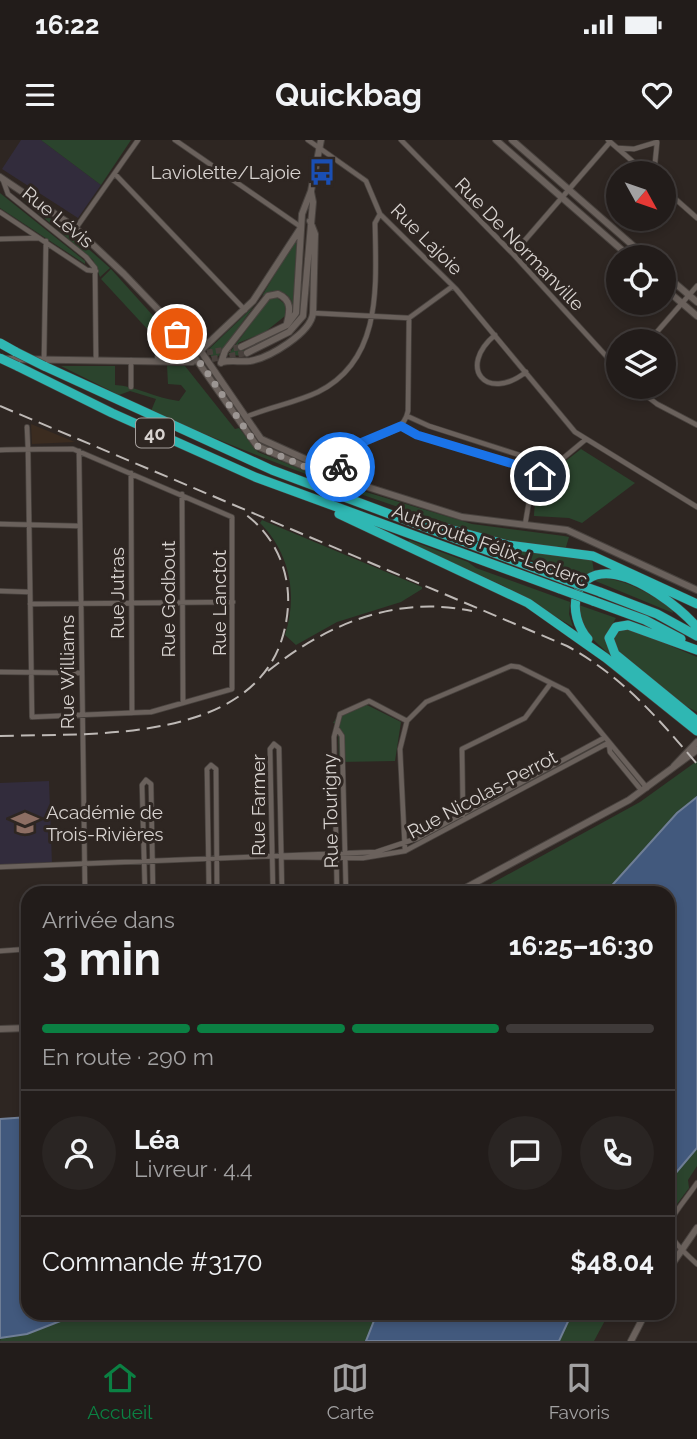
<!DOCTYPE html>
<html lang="fr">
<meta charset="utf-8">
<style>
:root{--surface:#221c1a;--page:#2a2523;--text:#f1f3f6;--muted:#a2a1a2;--line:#3f3a39;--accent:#0b8043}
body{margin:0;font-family:Raleway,sans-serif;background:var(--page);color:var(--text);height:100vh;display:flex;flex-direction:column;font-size:26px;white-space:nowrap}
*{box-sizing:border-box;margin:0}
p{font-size:23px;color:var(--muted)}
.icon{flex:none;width:38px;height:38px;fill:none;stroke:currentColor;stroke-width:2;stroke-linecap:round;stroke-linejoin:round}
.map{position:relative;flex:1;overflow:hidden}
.panel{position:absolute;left:21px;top:746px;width:654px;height:434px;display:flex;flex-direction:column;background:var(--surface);border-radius:21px;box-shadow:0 4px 10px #0003,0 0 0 2px var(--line)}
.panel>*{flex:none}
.needle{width:46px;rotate:130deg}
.tools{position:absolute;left:606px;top:21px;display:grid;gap:14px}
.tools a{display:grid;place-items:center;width:70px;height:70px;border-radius:50%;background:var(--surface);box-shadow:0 4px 10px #0003,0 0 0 2px var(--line);font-size:35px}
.pin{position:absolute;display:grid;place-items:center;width:60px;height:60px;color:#fff;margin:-30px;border:4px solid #fff;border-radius:50%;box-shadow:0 2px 7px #0007}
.courier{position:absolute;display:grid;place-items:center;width:70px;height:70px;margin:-35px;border:5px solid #1a73e8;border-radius:50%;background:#fff;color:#222;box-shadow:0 2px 9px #0007}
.overview em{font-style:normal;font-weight:700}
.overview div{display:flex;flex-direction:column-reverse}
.overview{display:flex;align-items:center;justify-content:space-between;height:119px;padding:0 21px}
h1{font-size:46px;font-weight:700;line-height:52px}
.bar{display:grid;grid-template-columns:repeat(4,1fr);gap:10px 7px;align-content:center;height:84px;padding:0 21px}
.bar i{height:9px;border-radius:5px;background:var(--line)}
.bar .current{background:var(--accent)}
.bar p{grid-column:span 4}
.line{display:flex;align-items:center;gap:18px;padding:0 21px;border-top:2px solid var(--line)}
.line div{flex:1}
.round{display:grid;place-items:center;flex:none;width:74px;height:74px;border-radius:37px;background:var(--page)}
.status{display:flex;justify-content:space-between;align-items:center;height:49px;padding:0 35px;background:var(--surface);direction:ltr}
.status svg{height:19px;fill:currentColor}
header{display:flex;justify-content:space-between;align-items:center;height:91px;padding:0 21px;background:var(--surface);font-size:32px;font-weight:700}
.menu{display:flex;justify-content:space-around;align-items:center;height:98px;border-top:2px solid var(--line);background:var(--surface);font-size:19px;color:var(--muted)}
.menu a{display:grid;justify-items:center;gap:4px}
.menu .current{color:var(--accent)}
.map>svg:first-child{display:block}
.commercial{fill:#3b2c20}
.education{fill:#322c3c}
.green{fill:#2b442d}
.water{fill:#42597d;stroke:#6f7e96;stroke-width:2}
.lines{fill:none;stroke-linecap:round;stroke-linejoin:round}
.secondary-tunnel{stroke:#48403c;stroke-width:6;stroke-dasharray:6 3;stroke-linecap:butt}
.street-casing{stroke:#48423e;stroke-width:6}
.secondary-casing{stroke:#48423e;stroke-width:8}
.highway-casing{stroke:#48423e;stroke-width:10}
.street{stroke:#6a615c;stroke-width:4.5}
.secondary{stroke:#6a615c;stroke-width:6}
.highway{stroke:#2fb7b3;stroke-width:9}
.rail{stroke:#beb9b6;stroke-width:2;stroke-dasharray:14 7;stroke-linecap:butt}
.highway-bridge-casing{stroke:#48423e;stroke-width:10;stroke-linecap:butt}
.highway-bridge{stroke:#2fb7b3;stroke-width:9}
.done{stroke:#9c9693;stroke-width:7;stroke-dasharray:0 12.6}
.route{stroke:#1a73e8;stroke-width:9}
.labels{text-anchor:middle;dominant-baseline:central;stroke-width:6;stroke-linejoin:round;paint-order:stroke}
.shield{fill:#2e2622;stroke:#a59f9c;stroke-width:2}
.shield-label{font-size:18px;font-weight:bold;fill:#d8d3d0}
.poi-label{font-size:19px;fill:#d8d3d0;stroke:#2e2622;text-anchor:end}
.street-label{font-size:19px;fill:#d8d3d0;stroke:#2e2622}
</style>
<div class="status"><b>16:22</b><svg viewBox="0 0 49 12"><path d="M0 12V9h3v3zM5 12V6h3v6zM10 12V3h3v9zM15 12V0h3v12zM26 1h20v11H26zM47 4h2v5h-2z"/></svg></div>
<header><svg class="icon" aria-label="menu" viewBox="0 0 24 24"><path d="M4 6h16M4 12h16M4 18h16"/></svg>Quickbag<svg class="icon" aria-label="heart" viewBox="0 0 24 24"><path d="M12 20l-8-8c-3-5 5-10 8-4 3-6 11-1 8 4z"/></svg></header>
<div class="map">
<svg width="697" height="1201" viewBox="0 0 697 1201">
<rect width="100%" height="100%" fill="#2e2622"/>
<path class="commercial" d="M31,284L75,302L32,304Z"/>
<path class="education" d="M21,0H41L101,45L78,78L2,29Z
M49,641L52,724L0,726V643Z"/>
<path class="green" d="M41,0H131L101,45Z
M0,53L85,121V124L0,68Z
M23,60L66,89L110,128L100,137L93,120Z
M295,100H297L293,165C289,150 275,148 262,156Z
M111,129L183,209L155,214V202L150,192L101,139Z
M276,157L286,165L285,176L265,192L238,203L249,216L228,215L269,159Z
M254,166L214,222L208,210Z
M167,225L185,226L235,289L239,288L258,312L336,343L472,384L564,396L569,397L566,407C507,405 456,386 401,368C316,339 233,307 151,271L156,259L130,251L119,255L61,226H115V245C136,246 155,258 179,261L186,251L181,245L168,244Z
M581,309L635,343L582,383L569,378L534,376C535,339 554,331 581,309Z
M262,380L422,447V449L401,462L337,482L296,505L285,495C298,455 290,413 260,383Z
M409,400L468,422L476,428L570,462L569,474L573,487L504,446L408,403Z
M515,410L592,419L594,432L584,439L515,414Z
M600,438C627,439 649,454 672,468L673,473L593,440Z
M576,464L616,478L604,499L613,518L585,492Z
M626,487L697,517V572L684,565L617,512L612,497L615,491Z
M365,564L401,582L395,621L339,622L338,584L333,583L337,577Z
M697,621V660L606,752H476L640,662Z
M697,1008V1026L688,1040L689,1048L669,1075V1041Z
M432,1172L418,1201H0L1,1198L27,1194L81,1173Z
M572,1173H609L594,1201H559Z"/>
<path class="water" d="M697,657V1008L669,1041L668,752H606L677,673Z
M28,977V1172L81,1173L27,1194L0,1198V979Z
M377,1173V1172L572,1173L559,1201H366Z"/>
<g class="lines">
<path class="secondary-tunnel" d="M198,214L241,207
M194,222L247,213"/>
<defs>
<path id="street" d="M175,0L301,87
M308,0L366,41L380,74L456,149L575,292L697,367
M401,0L513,114L618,229
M608,0L646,33
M618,8L634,9L657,2
M654,33L657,3
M115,34L245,170
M3,40L8,54L86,117L95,128L96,219
M663,48L697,78
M0,72L87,130L96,131
M76,88L138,0
M0,99L39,98
M513,114L610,2
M313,173L409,178
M495,195C457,227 486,263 526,232
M649,201L697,146
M44,219L46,101
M131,247V220
M635,247L657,264L697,285
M407,276L429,286L538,321L549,329
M246,277C269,267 295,263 318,252C383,220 376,144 375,83L380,74
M401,286L417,295L530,329L540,336
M0,310C24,309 49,309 73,309L232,377V549L151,572L32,577L28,309L27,287
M79,311L85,752
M307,319L342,307L349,308
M131,333L132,573
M336,337L350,308C369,295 403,298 408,271L409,178L453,146
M182,354L183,563
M0,384L80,386
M525,385L532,344L585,300
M0,451L29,452
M30,464L233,462
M0,532L81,533
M338,590L342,596L346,752
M609,604L610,612L642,651
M463,675L462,609L525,578L551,543
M405,711L400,609L407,581L426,562L511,526L519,527L567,551L647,648
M283,717L363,718L405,711L608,603
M0,727L376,712L418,698L604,598
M145,752L142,645L146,640L151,644L153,752
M209,752L207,629L211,625L216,629L217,752
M273,752L270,609L274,604L279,608L282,752
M337,752L334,597L340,574L369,561L407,581
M0,811L28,809
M697,1043C668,1085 654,1086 697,1124"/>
<path id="secondary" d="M496,0L630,117
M512,0L646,117
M0,37L73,86L124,134L170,182L257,306L331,338L336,337L462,377L567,390L697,450
M663,133L697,162
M663,147L697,176
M171,183L200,210L261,299L334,332L336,337
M241,207L287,185L296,173L302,74L311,51L321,0
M199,212L253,161L300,89
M247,213L289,192L303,176L313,62L311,52
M158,218L187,215
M5,219L192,222
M222,222C231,220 240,222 250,221C269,218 311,193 313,173L315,94L310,81
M221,223L225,211L268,156L278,154C292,160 290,171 287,183
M674,626L697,602
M458,752L629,660L697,610
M0,889L28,888
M668,1130L697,1088
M631,1201L646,1172"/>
<path id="highway" d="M0,203L16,212
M17,226L112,273L255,337L560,449
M44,226L272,330L566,440
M339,374L528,463L606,518L697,591
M416,380L508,405L593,416L697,464
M600,452L657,474L697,496
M593,461L645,480L681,499
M588,499C566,474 572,430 611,434C640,437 678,466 697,487
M697,510L628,485L616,487L609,498L615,514L697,581"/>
</defs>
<use href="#street" class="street-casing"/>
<use href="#secondary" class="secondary-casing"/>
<use href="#highway" class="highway-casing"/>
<use href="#street" class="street"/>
<use href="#secondary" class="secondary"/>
<use href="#highway" class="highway"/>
<path class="rail" d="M0,266L567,506C622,536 658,578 697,624
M268,531C327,484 396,455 472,471
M0,596C98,593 279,606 288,466C290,430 274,395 245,374"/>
<defs>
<path id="highway-bridge" d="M16,212L44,226
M0,218L17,226
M566,440L600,452
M560,449L593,461"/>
</defs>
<use href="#highway-bridge" class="highway-bridge-casing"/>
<use href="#highway-bridge" class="highway-bridge"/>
</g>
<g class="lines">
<path class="done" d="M177,194L204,228L257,306L331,338L336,337L340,327"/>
<path class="route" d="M340,327L351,307L401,286L417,295L530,329L540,336"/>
</g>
<defs>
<symbol id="bus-bare" viewBox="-9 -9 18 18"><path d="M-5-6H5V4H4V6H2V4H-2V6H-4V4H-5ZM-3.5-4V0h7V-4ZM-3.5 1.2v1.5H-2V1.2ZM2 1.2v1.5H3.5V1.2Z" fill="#1a4fb4" stroke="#2e2622" stroke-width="2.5" paint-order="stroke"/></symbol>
<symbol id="university-bare" viewBox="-9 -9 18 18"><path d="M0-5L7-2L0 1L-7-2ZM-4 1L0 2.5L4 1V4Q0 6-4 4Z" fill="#8d6e63" stroke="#2e2622" stroke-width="2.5" paint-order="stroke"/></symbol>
</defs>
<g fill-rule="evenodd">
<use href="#bus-bare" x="303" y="13" width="38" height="38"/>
<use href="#university-bare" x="6" y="664" width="38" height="38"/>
</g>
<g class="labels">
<rect class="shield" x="136" y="278.5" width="38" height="29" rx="5"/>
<g class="shield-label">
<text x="155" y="293">40</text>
</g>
<g class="poi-label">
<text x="301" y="32">Laviolette/Lajoie</text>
<text x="46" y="672" text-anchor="start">Académie de<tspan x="46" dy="22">Trois-Rivières</tspan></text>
</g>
<g class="street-label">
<text transform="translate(58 77) rotate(39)">Rue Lévis</text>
<text transform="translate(427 99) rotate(45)">Rue Lajoie</text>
<text transform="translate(520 104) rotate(46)">Rue De Normanville</text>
<text transform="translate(490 405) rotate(20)">Autoroute Félix-Leclerc</text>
<text transform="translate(117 453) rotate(-90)">Rue Jutras</text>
<text transform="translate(168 459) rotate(-90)">Rue Godbout</text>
<text transform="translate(219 463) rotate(-90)">Rue Lanctot</text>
<text transform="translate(67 532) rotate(-90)">Rue Williams</text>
<text transform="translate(482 654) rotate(-28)">Rue Nicolas-Perrot</text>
<text transform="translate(258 665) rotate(-90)">Rue Farmer</text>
<text transform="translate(330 671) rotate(-91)">Rue Tourigny</text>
</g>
</g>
</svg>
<div class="tools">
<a><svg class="needle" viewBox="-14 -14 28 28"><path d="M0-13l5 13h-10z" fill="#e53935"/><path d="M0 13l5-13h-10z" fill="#a2a1a2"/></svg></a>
<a><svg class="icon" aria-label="locate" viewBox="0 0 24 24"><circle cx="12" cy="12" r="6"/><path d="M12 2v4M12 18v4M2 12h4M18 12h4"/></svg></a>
<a><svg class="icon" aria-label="layers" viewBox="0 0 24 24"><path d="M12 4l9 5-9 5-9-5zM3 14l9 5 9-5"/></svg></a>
</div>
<div class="pin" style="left:177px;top:194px;background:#ea580c"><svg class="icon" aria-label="bag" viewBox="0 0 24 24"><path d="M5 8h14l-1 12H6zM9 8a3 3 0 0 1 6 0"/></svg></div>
<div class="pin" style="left:540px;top:336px;background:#1f2937"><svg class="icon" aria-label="home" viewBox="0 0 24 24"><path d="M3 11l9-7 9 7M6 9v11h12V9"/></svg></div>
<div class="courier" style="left:340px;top:327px"><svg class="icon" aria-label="bike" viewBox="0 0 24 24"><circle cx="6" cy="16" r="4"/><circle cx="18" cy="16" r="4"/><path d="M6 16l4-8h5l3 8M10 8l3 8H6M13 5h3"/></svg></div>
<section class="panel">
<div class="overview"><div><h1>3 min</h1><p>Arrivée dans</p></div><em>16:25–16:30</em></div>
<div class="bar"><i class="current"></i><i class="current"></i><i class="current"></i><i></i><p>En route · 290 m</p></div>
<div class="line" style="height:126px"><a class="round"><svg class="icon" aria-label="person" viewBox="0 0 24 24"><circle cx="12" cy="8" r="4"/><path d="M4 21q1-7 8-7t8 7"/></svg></a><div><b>Léa</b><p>Livreur · 4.4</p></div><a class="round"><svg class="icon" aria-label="chat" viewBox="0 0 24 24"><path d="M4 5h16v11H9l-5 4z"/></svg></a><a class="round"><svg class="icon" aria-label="phone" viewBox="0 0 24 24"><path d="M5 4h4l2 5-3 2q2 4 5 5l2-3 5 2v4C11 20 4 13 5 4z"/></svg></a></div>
<div class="line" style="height:91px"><div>Commande #3170</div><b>$48.04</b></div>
</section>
</div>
<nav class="menu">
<a class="current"><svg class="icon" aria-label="home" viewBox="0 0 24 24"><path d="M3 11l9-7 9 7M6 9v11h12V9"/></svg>Accueil</a>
<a><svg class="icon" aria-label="map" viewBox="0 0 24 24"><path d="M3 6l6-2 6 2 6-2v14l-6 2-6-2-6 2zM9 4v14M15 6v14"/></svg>Carte</a>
<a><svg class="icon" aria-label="saved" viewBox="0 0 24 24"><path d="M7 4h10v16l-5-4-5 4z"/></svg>Favoris</a>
</nav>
